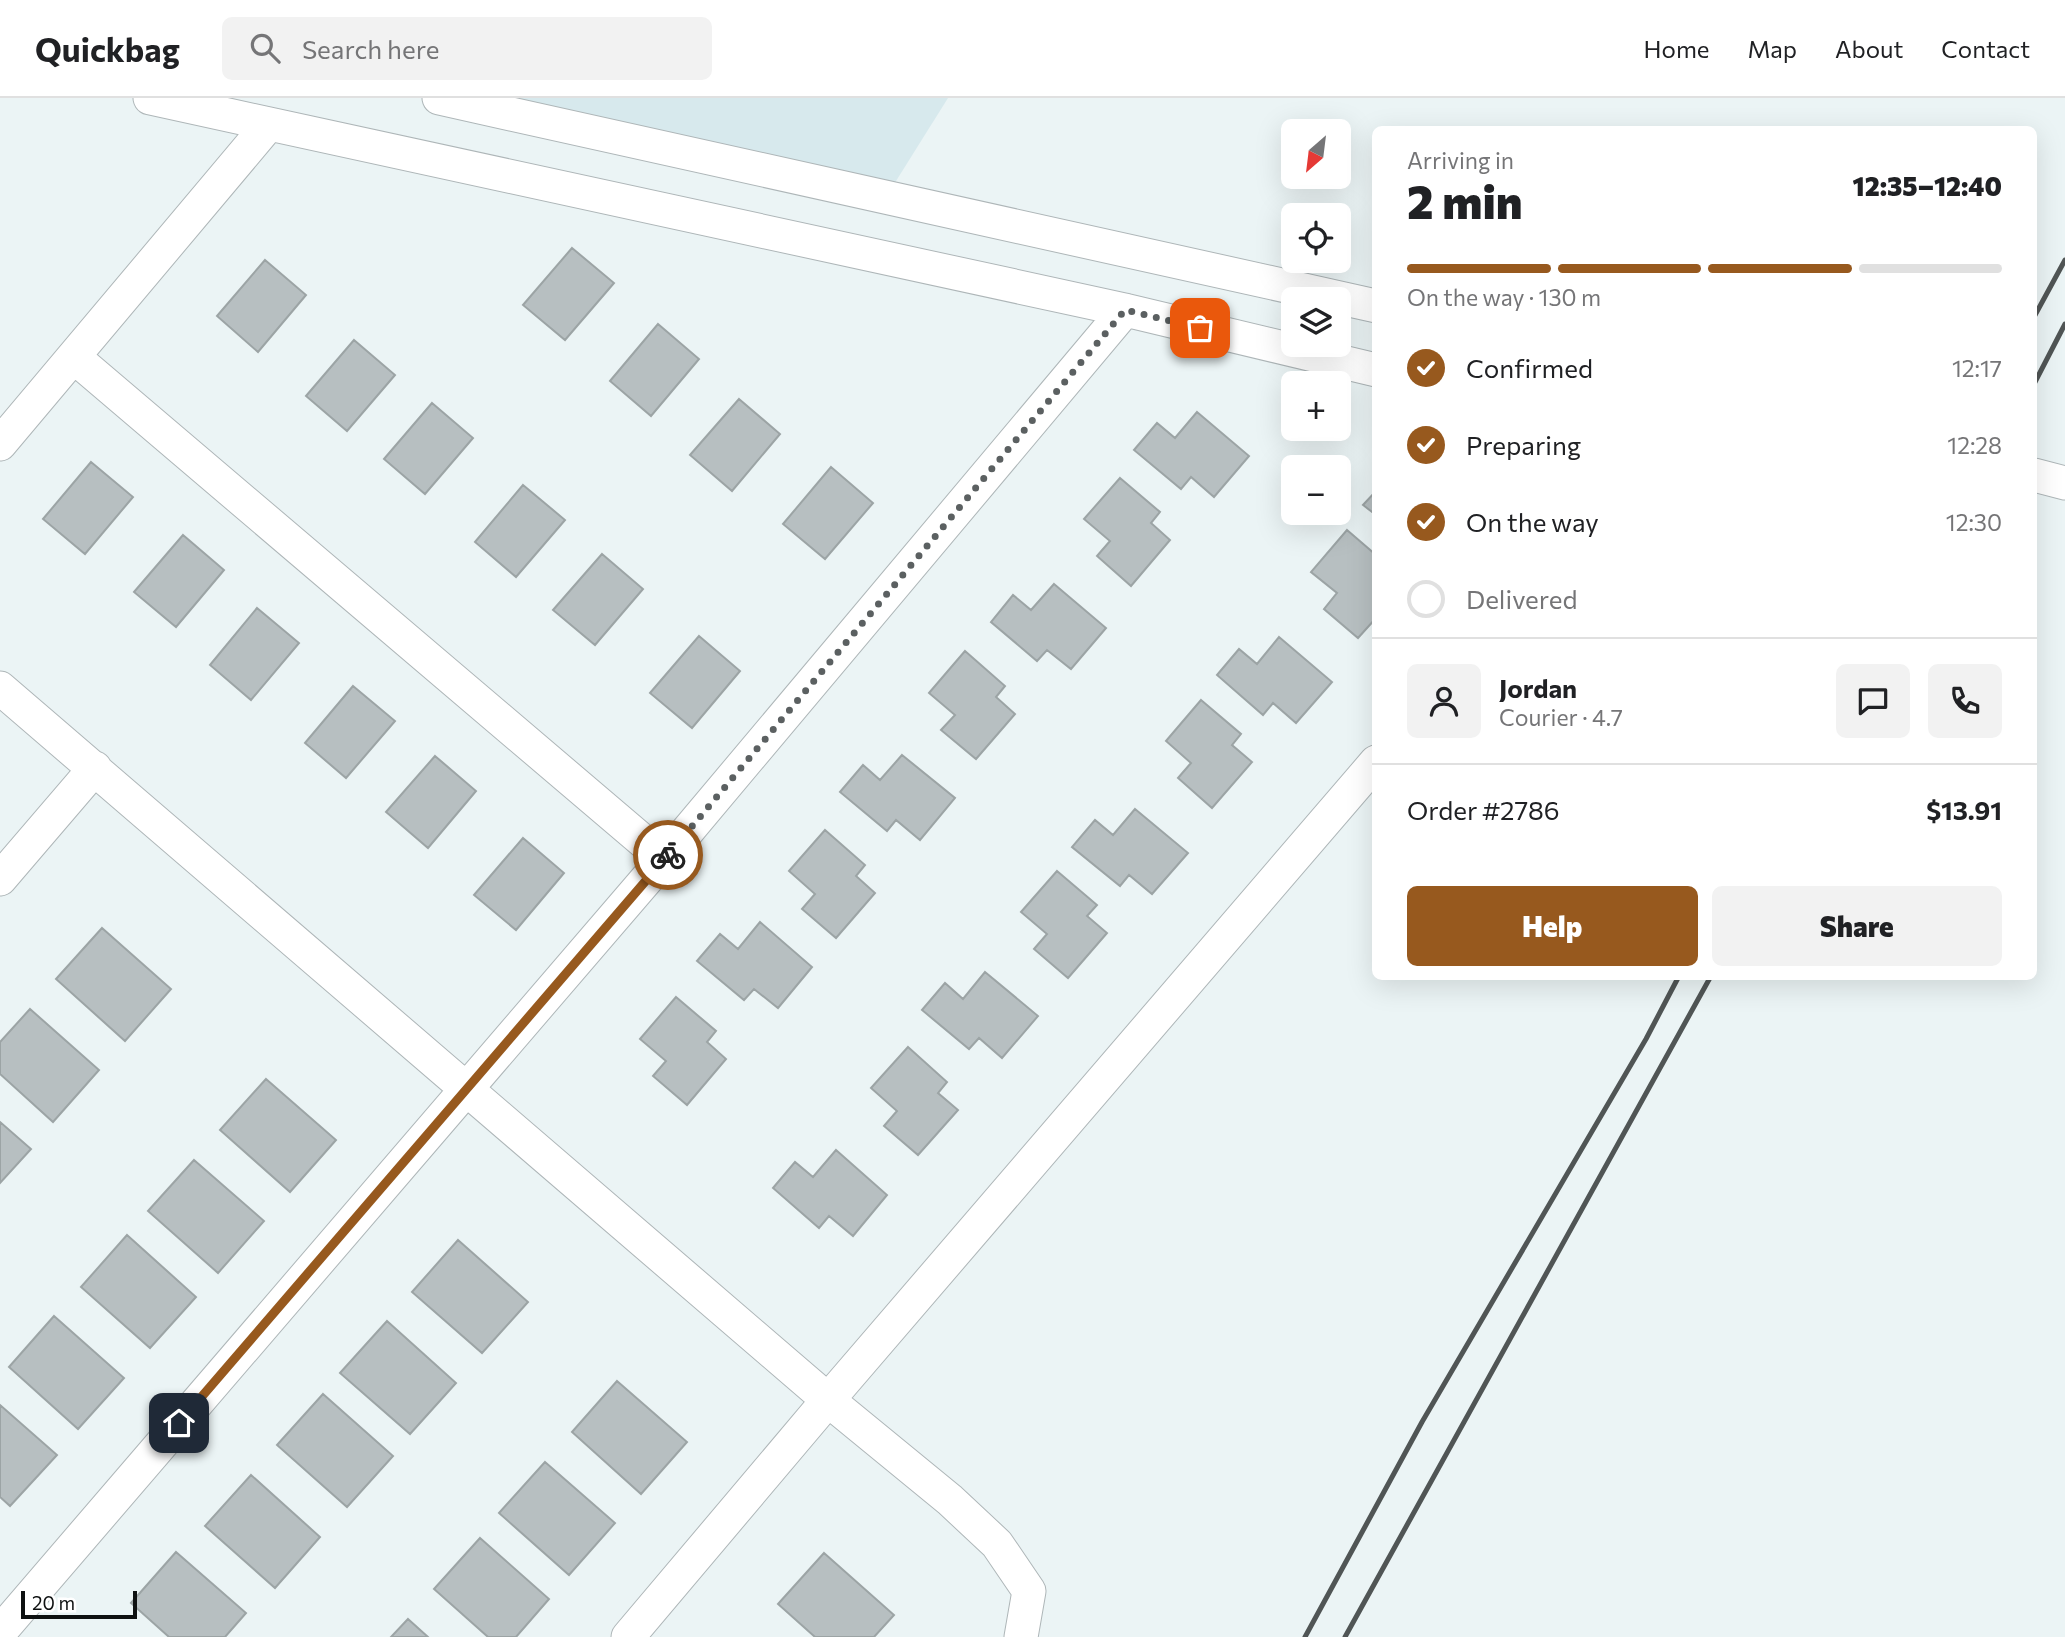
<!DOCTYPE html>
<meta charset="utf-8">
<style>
:root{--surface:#fff;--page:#f2f2f2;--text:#202124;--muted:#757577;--line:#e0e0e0;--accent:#97591e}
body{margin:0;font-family:Commissioner,sans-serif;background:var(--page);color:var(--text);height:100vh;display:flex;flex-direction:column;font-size:26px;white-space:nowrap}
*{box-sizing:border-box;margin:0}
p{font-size:23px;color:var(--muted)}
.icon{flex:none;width:38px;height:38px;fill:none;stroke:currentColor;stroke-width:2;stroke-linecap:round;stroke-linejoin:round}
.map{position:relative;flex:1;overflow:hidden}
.drawer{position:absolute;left:1372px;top:28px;width:665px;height:854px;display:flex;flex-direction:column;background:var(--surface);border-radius:10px;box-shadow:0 7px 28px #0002}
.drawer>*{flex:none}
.needle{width:46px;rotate:208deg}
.controls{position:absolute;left:1281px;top:21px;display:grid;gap:14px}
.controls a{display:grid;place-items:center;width:70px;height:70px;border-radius:10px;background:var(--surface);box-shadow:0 7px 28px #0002;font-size:35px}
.scale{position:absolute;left:21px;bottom:18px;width:116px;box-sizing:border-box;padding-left:7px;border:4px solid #0e1111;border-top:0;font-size:19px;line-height:24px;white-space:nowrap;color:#0e1111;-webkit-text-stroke:5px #fff;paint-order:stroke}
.pin{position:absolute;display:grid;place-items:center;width:60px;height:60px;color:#fff;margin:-30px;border-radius:14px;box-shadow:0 4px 10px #0006}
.courier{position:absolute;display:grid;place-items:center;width:70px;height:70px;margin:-35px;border:5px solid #97591e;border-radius:50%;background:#fff;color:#222;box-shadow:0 2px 9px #0007}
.headline em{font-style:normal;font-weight:800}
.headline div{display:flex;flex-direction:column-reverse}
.headline{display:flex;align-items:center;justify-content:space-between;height:119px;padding:0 35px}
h1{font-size:46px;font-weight:800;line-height:52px}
.bar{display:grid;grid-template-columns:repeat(4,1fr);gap:10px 7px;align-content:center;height:84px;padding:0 35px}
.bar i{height:9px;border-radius:5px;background:var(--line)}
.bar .current{background:var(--accent)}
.bar p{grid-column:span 4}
.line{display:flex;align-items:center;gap:18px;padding:0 35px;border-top:2px solid var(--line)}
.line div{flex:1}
.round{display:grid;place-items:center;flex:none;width:74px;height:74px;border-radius:10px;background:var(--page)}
ol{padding:0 35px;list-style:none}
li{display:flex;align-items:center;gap:21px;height:77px}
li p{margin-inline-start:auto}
li .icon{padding:7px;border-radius:50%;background:var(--accent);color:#fff;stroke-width:4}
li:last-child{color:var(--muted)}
li i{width:38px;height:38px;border:4px solid var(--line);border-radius:50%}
.cta{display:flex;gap:14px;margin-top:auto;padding:14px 35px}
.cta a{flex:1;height:80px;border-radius:10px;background:var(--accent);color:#fff;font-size:28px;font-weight:800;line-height:80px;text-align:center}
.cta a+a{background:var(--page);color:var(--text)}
header{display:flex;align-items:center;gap:42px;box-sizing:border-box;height:98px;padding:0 35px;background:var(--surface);border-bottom:2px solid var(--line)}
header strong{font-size:33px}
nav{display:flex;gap:38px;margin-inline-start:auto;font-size:24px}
.search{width:490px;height:63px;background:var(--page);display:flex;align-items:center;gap:18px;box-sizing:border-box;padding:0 24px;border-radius:10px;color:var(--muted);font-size:26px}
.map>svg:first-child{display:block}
.built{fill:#d7e9ed}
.building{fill:#b7bfc1;stroke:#9ca4a5;stroke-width:2}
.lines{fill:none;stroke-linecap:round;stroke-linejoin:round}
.minor-casing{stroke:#aeb6b8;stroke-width:35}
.minor{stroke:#fff;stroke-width:33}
.rail{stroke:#505555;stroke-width:5}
.done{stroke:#5b6061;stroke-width:7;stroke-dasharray:0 12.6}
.route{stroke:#97591e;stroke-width:9}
</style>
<header>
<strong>Quickbag</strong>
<div class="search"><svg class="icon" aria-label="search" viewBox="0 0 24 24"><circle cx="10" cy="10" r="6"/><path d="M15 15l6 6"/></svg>Search here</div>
<nav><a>Home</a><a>Map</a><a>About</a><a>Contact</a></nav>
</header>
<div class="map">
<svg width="2065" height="1539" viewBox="0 0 2065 1539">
<rect width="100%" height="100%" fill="#ebf4f5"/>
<path class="built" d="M439,0H948L886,99Z"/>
<path class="building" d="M572,150L614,185L565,242L523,207Z
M265,162L306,197L258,254L217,218Z
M658,226L699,261L651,318L610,283Z
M354,242L395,277L347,333L306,298Z
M739,301L780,336L732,393L690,357Z
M432,305L473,340L425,396L384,361Z
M1197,314L1249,358L1214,399L1191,379L1181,391L1134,352L1157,325L1175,340Z
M91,364L133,399L85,456L43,421Z
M831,369L873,405L825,461L783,426Z
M1120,380L1160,414L1151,425L1170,442L1131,488L1097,458L1110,443L1084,421Z
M523,387L565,422L516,479L475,444Z
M1376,393V417L1363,407Z
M1347,432L1376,457V520L1358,540L1324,511L1337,495L1311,474Z
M183,437L224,472L176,529L134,494Z
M602,456L643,491L595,547L553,512Z
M1054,486L1106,530L1071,571L1047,552L1037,563L991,524L1013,497L1031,512Z
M257,510L299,545L251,602L210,567Z
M699,538L740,573L692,630L650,595Z
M1279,539L1332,584L1296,625L1273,605L1263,617L1217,577L1239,551L1257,566Z
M965,553L1005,588L996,599L1015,616L976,661L941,632L955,617L929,595Z
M353,588L395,623L346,680L305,645Z
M1201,602L1241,636L1232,647L1252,664L1212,710L1178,680L1191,665L1166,643Z
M902,657L955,700L920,742L896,722L887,733L840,694L863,667L880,682Z
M435,658L476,693L428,750L386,714Z
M1135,711L1188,755L1152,796L1129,777L1120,788L1072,749L1095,722L1113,737Z
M825,732L865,767L856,778L875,795L836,840L802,811L815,796L789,773Z
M523,740L564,775L516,832L474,797Z
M1057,773L1097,807L1087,818L1107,835L1068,880L1034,851L1047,836L1021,814Z
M760,824L812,869L778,910L754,891L744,902L697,863L720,836L738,851Z
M102,830L171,891L125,943L56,881Z
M985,874L1038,918L1002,960L979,940L969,951L922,912L945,885L963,901Z
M676,899L716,933L707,944L726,961L687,1007L653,978L666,963L640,941Z
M30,911L99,972L53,1024L0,976V944Z
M908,949L947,984L938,995L958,1012L918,1057L884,1028L897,1013L871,990Z
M266,981L336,1042L290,1094L220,1032Z
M0,1024L31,1051L0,1085Z
M836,1052L887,1097L853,1138L829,1118L819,1130L773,1090L795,1064L813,1079Z
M194,1062L264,1123L218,1175L148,1113Z
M127,1137L196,1199L150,1250L81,1189Z
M458,1142L528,1204L482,1255L412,1194Z
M54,1218L124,1280L78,1331L9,1269Z
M387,1223L456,1285L410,1336L340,1275Z
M617,1283L687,1344L641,1396L572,1334Z
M323,1296L393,1358L347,1409L277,1347Z
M0,1307L57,1357L10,1408L0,1399Z
M545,1364L615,1425L569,1477L499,1415Z
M251,1377L320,1439L275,1490L205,1428Z
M480,1440L549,1501L516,1539H488L434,1491Z
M176,1454L246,1515L225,1539H169L131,1505Z
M824,1455L894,1517L874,1539H815L778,1506Z
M408,1521L428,1539H391Z"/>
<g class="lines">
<defs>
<path id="minor" d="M150,0L1125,212L1376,272
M439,0L1376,208
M74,259L664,761
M0,346L269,26
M2034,377L2065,385
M0,590L828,1302L950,1402L997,1446L1029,1493L1021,1539
M0,781L95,670
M0,1534L664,761L1125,212
M628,1539L828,1302L1376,664"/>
</defs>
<use href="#minor" class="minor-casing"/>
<use href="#minor" class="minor"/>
<path class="rail" d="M2034,219L2065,162
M2034,286L2065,226
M1305,1539L1422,1324L1646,941L1679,878
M1345,1539L1711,878"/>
</g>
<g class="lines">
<path class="done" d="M668,757L1125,212L1200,230"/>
<path class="route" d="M179,1325L668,757"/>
</g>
</svg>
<div class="controls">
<a><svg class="needle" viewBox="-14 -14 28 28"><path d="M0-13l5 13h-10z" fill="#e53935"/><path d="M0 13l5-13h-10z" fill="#757577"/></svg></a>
<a><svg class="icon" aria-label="locate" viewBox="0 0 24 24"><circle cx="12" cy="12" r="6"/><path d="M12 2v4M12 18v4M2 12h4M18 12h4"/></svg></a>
<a><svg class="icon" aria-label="layers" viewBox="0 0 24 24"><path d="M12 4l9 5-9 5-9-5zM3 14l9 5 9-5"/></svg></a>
<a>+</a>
<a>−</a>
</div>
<div class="scale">20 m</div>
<div class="pin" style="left:1200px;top:230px;background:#ea580c"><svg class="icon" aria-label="bag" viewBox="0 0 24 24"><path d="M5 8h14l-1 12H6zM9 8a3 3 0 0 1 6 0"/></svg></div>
<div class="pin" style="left:179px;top:1325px;background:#1f2937"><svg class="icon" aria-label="home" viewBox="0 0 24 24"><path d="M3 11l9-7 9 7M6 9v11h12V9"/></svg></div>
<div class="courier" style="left:668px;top:757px"><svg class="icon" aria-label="bike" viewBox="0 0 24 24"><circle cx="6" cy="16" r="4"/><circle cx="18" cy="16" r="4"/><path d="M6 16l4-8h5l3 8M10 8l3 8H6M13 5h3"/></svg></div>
<section class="drawer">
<div class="headline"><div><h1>2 min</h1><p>Arriving in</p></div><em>12:35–12:40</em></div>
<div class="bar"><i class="current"></i><i class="current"></i><i class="current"></i><i></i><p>On the way · 130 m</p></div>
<ol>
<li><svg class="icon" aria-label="check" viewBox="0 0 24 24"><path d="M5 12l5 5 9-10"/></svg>Confirmed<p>12:17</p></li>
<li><svg class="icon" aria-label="check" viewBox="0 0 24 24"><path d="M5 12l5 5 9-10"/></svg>Preparing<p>12:28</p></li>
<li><svg class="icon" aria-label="check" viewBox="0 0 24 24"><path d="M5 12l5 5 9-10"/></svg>On the way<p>12:30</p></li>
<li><i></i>Delivered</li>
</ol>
<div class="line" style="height:126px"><a class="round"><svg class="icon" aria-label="person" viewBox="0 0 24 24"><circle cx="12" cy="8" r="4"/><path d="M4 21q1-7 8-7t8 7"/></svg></a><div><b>Jordan</b><p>Courier · 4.7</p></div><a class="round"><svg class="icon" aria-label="chat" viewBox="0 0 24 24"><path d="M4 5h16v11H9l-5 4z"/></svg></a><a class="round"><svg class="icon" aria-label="phone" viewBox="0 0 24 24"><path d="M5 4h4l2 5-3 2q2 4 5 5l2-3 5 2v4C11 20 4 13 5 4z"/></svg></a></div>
<div class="line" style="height:91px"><div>Order #2786</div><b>$13.91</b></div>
<div class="cta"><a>Help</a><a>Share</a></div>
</section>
</div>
